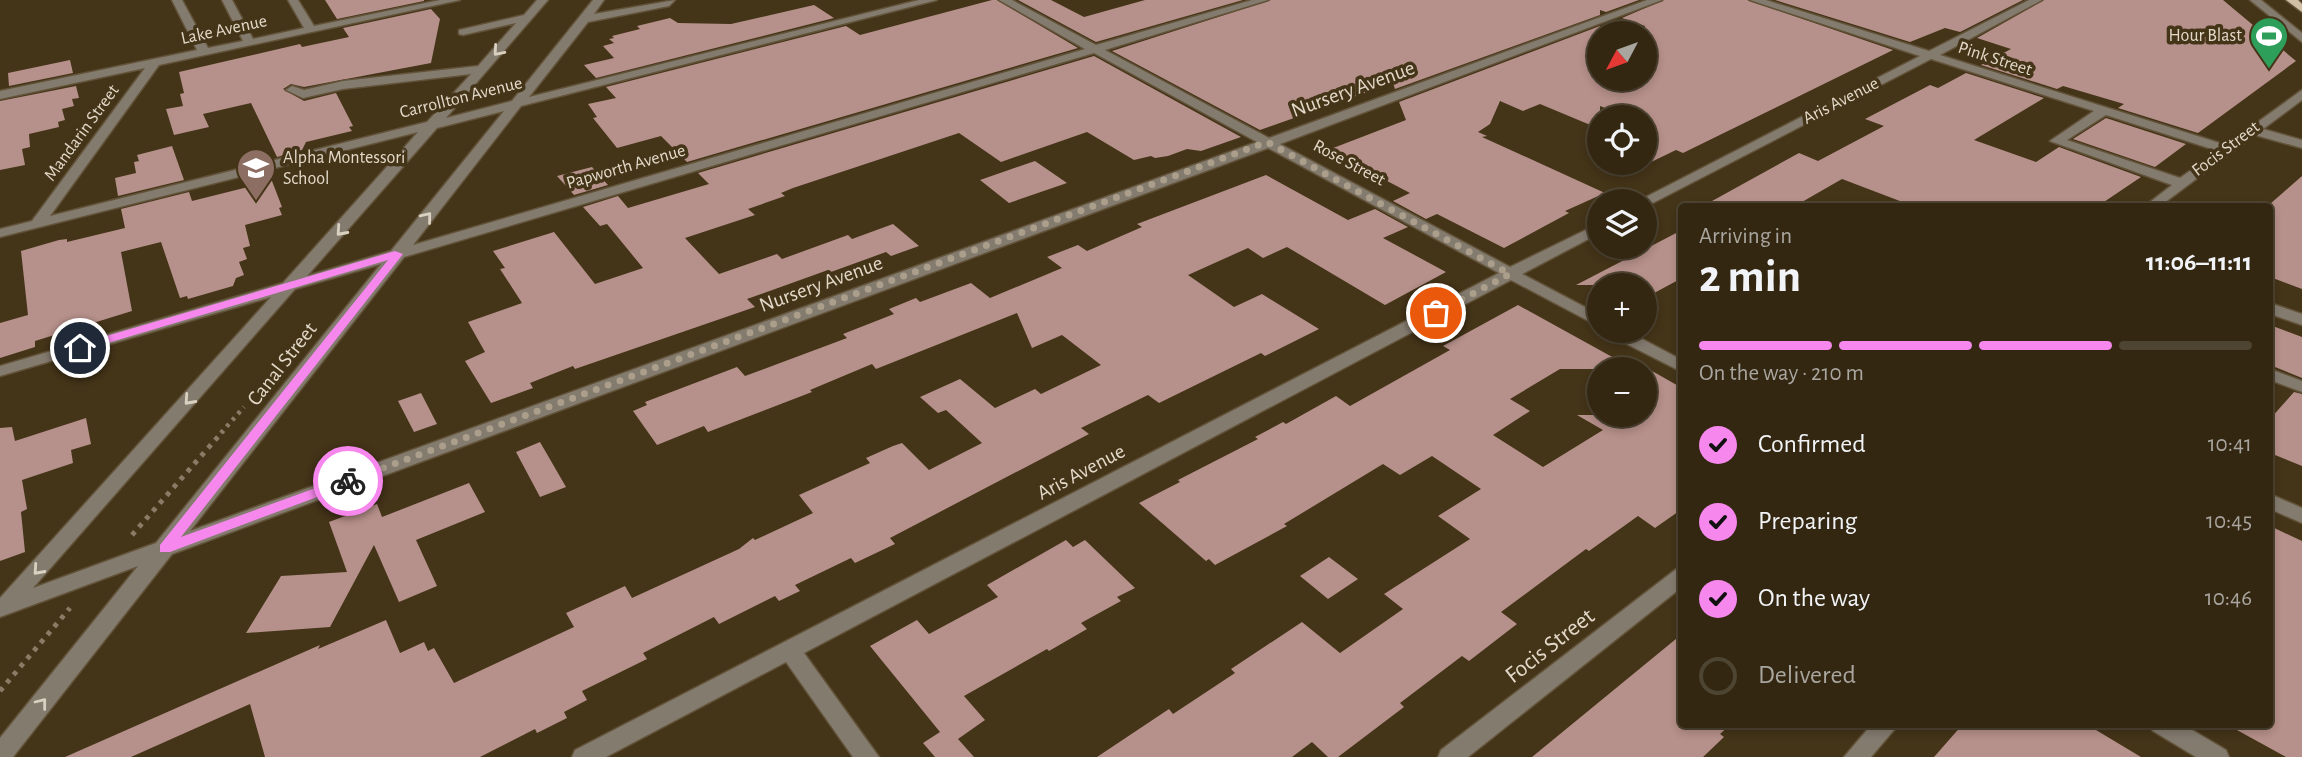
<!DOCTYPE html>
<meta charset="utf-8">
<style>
:root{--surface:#332712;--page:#3e3320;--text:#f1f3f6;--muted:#a9a59f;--line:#4e4432;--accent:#f688ed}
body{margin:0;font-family:"Alegreya Sans",sans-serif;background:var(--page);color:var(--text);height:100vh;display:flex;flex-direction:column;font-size:26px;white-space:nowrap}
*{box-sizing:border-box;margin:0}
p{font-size:23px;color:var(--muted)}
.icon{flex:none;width:38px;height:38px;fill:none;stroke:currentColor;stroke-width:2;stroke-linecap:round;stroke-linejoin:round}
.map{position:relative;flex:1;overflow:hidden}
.drawer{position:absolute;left:1678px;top:203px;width:595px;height:525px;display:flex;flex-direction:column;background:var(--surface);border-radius:7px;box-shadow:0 4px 10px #0003,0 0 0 2px var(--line)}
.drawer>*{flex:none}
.needle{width:46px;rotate:229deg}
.controls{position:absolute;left:1587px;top:21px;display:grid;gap:14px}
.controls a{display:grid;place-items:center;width:70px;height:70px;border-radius:50%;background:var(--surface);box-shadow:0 4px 10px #0003,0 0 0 2px var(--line);font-size:35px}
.pin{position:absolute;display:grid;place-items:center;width:60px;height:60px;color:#fff;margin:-30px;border:4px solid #fff;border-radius:50%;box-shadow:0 2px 7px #0007}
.courier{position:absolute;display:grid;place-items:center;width:70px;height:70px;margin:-35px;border:5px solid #f688ed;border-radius:50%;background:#fff;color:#222;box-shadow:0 2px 9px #0007}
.overview em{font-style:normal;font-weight:700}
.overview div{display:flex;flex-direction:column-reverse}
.overview{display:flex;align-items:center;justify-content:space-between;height:119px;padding:0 21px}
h1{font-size:46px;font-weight:700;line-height:52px}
.bar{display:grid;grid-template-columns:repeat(4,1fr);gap:10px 7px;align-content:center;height:84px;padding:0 21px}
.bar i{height:9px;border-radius:5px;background:var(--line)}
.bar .on{background:var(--accent)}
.bar p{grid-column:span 4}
ol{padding:0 21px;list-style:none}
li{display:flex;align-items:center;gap:21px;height:77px}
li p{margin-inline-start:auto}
li .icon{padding:7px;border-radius:50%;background:var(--accent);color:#111;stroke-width:4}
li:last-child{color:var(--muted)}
li i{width:38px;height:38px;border:4px solid var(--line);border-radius:50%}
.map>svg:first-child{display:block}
.building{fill:#b6908a}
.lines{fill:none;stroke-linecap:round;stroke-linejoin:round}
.minor-casing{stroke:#615238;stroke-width:3}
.major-casing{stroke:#615238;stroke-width:3}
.path-far1{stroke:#897b65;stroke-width:4.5;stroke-dasharray:3.5 5;stroke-linecap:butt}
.path{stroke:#897b65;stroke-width:5;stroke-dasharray:4.5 6;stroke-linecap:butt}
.minor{fill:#847b6f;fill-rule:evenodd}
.major{fill:#d0bfa5;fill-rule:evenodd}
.oneway{stroke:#dad0c0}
.route{fill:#f688ed}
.done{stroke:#ab9f8b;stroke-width:7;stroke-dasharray:0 12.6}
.labels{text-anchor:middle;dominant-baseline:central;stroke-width:7;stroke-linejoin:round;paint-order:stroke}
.far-street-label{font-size:18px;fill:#e3d9c9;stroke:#443418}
.far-poi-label{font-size:18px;fill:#e3d9c9;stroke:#443418;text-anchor:end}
.street-label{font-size:21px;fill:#e3d9c9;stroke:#443418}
.near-street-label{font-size:24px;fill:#e3d9c9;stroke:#443418}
</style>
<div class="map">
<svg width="2302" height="757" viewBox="0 0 2302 757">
<rect width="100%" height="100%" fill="#443418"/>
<path class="building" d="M325,0H424V1L337,19Z
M992,0H997L1078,48L687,162L661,136L617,148L593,118L597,117L588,104L616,98L606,87L846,26L860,35Z
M1018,0H1051L1084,17L1145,0H1243L1096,42Z
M1271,0H1639L1606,12L1600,10V15L1395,89L1393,83L1260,130L1112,51Z
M1664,0H1747L1893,50L1683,153L1676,150L1645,165V117H1628L1600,106V129L1540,104L1523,111L1500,101L1490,124L1478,132L1487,136L1482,137L1605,193L1565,211L1569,213L1504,248L1437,214L1426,219L1393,201L1410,193L1328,150L1406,120L1399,102L1600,26V79H1645V26L1622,18Z
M1775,0H2023L1960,32L1945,28L1910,42Z
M2044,0H2223L2296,61L2198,133L2118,108L2124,104L2063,86L2057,89L1981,65L2011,49L1977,38Z
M814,5L834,18L596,78L584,65L614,58L603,46L614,43L609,39L614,38L612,36L640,29L637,26L670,18L678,23L731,24Z
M431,9L440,19L431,63L304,87L291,84L283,89L304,101L336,93L353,126L349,127L352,131L306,142L302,150L277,157L251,103L203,114L209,127L174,135L166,109L183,106L180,94L184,93L179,72L300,44L302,47L349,37L343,28Z
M1094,56L1241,137L1201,151L1187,149L1168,156L1155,158L1151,156L1134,160L1087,132L1001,162L959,133L793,188L781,193L785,196L748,209L755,215L685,238L719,274L777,254L782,259L848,235L852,239L893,224L919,246L891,256L886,252L831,272L828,270L747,299L755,307L575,369L573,366L530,383L533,388L491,403L465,361L485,352L468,322L522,303L500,269L505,268L493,251L554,232L595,284L643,268L607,224L600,226L583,207L618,196L628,208L709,184L698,173Z
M70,60L73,73L9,86L8,73Z
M1966,73L2044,98L1974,140L2036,162L2059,147L2141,177L2098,206H1913L1842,179L1795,206H1703L1799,153L1818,161L1884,126L1865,119L1930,85L1938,88Z
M76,86L79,98L72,99L74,106L62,109L65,120L58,122L59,127L29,134L30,147L22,149L25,165L0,170V101Z
M2106,118L2186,144L2155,167L2073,139Z
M172,146L184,180L118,196L115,178L136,173L134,162L139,161L137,155Z
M1035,161L1067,183L1009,203L980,180Z
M592,167L608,185L574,195L557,176Z
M1266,175L1348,220L1375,209L1408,227L1383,238L1446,272L1385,305L1287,247L1263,258L1248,248L1188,275L1234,307L1262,294L1319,329L1265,356L1261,353L1159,403L1148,395L1081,428L1089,434L890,538L895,544L855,563L851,558L795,585L800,591L779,601L775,596L719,624L714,617L643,653L647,659L582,691L587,700L564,712L567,718L537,733L535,729L480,757H265L250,704L131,757H65L320,645L318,649L386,620L400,653L424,642L428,651L434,648L454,683L574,627L566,613L625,586L632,598L739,549L753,538L755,540L813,513L799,495L870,463L866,458L893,446L902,443L929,470L982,443L946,410L938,413L920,397L960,379L995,408L1035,389L1041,394L1101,365L1062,335L1032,348L1017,313L876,369L872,364L810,390L812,392L708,432L704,426L657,445L633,411L647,405L645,402L737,367L745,376L847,338L843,334L894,314L889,309L916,298L920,302L971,283L990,298L1062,268L1047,257L1078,245L1087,251L1142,227L1137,224Z
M2302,176V289L2270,277V204Z
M272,181L282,207L279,208L282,215L245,225L250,246L243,248L247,259L239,262L244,275L236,278L233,286L188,299L187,296L180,298L161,242L121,252L132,311L35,341V347L0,358V323L28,315L21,251L59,240L67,239V242L125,228L121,209L189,192L192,201Z
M1682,230V278L1645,298V285H1576Z
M1518,305L1634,369H1560L1510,399L1530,411L1493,435L1543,467L1603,430L1577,415H1645V367L1682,388V509L1655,528L1638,516L1589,551L1586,549L1501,612L1517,624L1469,661L1462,656L1400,703L1404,707L1338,757H1328L1312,742L1292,757H1097L1169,709L1173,714L1235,673L1231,669L1302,622L1340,653L1403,609L1384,594L1470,539L1438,516L1481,489L1432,456L1400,475L1383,464L1284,524L1287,526L1215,565L1209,559L1206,561L1139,503L1180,482L1178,480L1258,439L1255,437L1283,422L1286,424L1336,396L1350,406L1450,350L1443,346Z
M2270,325L2302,337V378L2270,365Z
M2294,392L2302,394V466L2270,453V419Z
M421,393L437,424L414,432L398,401Z
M86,418L91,444L71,450L73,463L22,480L27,509L21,512L25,552L0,561V428L12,427L15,441Z
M540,442L566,487L540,497L516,452Z
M469,483L485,512L416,540L437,586L399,602L374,545L330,627L246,633L281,576L347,572L329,522L377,504L382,517Z
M2270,526L2302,541V757H2286L2226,724H2270Z
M1066,540L1073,547L1085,540L1135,588L1117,597L1121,601L1081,623L1087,629L1049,651L1047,649L964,696L985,720L958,739L974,757H935L923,743L940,732L870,646L917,620L929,634L998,597L987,585Z
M1329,557L1358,579L1328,599L1300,576Z
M1682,634V724H1731L1720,734L1724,737L1703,757H1532Z
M1963,724H2086L2141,757H1934Z"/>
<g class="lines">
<defs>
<path id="minor" d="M172,0H182L208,48L243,41L222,0H232L253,39L304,28L288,0H298L314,26L440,0H460L159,65L50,216L427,122L471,74L343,89L303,98L286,90L292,86L304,90L343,81L478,66L516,23L463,35L459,34V30L524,15L537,0H548L446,118L512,101L593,0H604L594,14L675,0L669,6L588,22L529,97L919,0H937L521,106L413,245L1085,49L999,0H1012L1096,45L1252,0H1268L1105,50L1269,138L1647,0H1662L1280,144L1510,267L1600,223V233L1522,274L1600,315V327L1511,280L804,653L879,757H853L786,662L606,757H572L575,750L1499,273L1268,148L172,554L13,757H0V738L138,566L0,617V598L271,297L0,376V366L283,283L418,132L0,237V229L32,221L145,68L0,99V91L197,50ZM1094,53L1257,142L190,531L404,257ZM504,111L391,251L307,276L437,128ZM381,264L156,543L33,588L295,289Z
M1750,0H1766L1929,51L2029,0H2042L1940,55L2226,145L2302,90V100L2263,129L2302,140V148L2255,135L2160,206H2145L2172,185L2050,141L2094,111L1931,59L1645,207V201L1640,200L1920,56ZM2106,115L2218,151L2180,178L2067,140Z
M2250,0H2261L2302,33V42Z
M2270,303L2302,314V325L2270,314Z
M1607,331H1627L1682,360V372L1609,335Z
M2270,369L2302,381V392L2270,380Z
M2270,494L2302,508V523L2270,509Z
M1682,567V587L1468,757H1438L1441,750L1675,570Z
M1872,724H1899L1871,757H1844Z
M2149,724H2182L2226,750L2229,757H2196L2153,731Z"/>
<path id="major" d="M2286,0H2298L2302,4V12Z"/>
</defs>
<use href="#minor" class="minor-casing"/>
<use href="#major" class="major-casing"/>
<path class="path-far1" d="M221,433L244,407"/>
<path class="path" d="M132,535L223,431
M0,691L70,608"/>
<use href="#minor" class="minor"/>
<use href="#major" class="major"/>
</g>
<defs><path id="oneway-chevron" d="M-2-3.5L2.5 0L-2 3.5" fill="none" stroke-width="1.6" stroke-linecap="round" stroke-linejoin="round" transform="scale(1.75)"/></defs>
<g class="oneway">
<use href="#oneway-chevron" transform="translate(498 51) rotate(131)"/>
<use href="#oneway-chevron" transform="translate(427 217) rotate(-51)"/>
<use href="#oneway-chevron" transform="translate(341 231) rotate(132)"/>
<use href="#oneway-chevron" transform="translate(189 400) rotate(132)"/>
<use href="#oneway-chevron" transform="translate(38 570) rotate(132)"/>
<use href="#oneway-chevron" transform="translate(42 703) rotate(-52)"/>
</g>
<path class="route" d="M395,251L403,254L181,537L343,478H352V484L170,552H160V545L388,260L84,350H76V345Z"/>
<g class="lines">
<path class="done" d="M348,481L1267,142L1510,274L1436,313"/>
</g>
<defs>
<symbol id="stadium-pin" viewBox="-11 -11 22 30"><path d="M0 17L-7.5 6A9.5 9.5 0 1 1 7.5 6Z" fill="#2e9e5b" stroke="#443418"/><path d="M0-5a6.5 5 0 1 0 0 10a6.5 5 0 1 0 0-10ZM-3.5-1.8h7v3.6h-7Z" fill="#fff"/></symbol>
<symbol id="school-pin" viewBox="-11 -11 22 30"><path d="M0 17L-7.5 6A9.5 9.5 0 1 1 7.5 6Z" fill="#8d6e63" stroke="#443418"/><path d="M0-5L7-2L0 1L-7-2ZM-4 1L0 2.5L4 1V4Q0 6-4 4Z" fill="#fff"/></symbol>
</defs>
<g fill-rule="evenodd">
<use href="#stadium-pin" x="2247" y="14" width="44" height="60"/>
<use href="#school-pin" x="234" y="146" width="44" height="60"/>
</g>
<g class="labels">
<g class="far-street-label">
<text transform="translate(224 30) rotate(-12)">Lake Avenue</text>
<text transform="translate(1995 59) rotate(18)">Pink Street</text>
<text transform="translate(461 98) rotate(-14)">Carrollton Avenue</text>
<text transform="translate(1841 101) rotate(-27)">Aris Avenue</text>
<text transform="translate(82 133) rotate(-54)">Mandarin Street</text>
<text transform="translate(2226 149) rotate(-37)">Focis Street</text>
<text transform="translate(1349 163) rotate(28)">Rose Street</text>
<text transform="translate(626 167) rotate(-16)">Papworth Avenue</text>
</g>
<g class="far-poi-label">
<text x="2242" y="36">Hour Blast</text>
<text x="283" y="158" text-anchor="start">Alpha Montessori<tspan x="283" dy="21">School</tspan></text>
</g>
<g class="street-label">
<text transform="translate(1353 89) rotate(-20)">Nursery Avenue</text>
<text transform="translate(821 284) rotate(-20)">Nursery Avenue</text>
<text transform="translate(282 364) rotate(-52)">Canal Street</text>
<text transform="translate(1081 472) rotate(-28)">Aris Avenue</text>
</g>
<g class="near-street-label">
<text transform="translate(1550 646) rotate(-38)">Focis Street</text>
</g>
</g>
</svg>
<div class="controls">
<a><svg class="needle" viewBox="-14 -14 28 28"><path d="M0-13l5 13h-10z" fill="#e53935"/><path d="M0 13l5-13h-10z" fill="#a9a59f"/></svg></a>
<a><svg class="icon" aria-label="locate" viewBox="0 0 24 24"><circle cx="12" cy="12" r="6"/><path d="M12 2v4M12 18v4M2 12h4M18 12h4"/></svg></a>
<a><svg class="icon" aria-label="layers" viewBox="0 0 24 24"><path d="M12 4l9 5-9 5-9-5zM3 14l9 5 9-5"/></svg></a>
<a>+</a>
<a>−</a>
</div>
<div class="pin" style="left:1436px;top:313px;background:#ea580c"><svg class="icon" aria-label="bag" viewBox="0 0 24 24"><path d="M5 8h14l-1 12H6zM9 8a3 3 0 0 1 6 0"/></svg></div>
<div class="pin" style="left:80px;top:348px;background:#1f2937"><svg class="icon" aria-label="home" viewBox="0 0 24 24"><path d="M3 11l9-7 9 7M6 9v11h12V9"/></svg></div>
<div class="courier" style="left:348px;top:481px"><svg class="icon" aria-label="bike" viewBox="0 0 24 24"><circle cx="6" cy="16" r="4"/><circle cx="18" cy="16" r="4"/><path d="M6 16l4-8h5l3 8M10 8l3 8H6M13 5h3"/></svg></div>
<section class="drawer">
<div class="overview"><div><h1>2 min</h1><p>Arriving in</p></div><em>11:06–11:11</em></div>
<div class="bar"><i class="on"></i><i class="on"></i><i class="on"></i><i></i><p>On the way · 210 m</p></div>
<ol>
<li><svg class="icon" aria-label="check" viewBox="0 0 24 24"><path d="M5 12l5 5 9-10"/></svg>Confirmed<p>10:41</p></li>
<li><svg class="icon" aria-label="check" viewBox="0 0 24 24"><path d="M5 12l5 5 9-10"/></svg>Preparing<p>10:45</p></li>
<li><svg class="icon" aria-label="check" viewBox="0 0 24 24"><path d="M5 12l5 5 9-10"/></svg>On the way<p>10:46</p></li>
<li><i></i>Delivered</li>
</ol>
</section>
</div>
